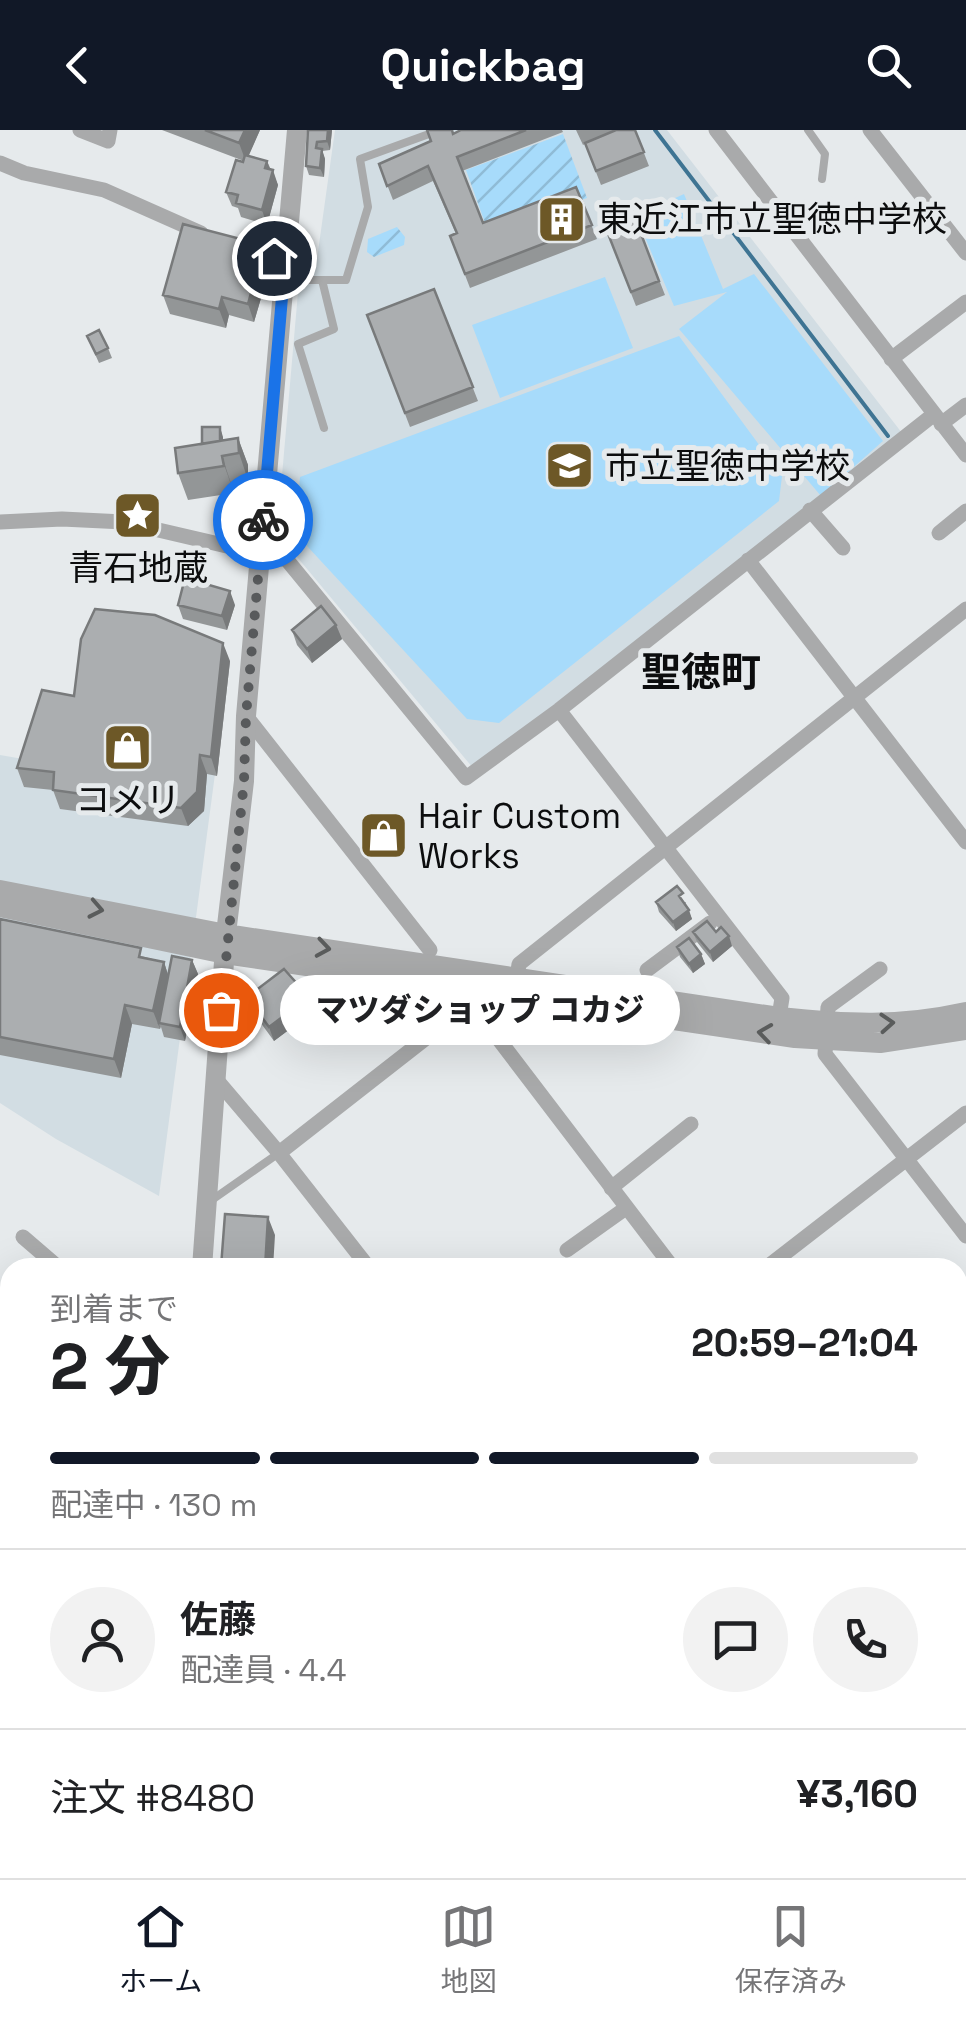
<!DOCTYPE html>
<html lang="ja">
<meta charset="utf-8">
<style>
:root{--surface:#fff;--page:#f2f2f2;--text:#202124;--muted:#757577;--line:#e0e0e0;--accent:#111827}
body{margin:0;font-family:"Space Grotesk","Noto Sans JP",sans-serif;background:var(--page);color:var(--text);height:100vh;display:flex;flex-direction:column;font-size:38px;white-space:nowrap}
*{box-sizing:border-box;margin:0}
p{font-size:32px;color:var(--muted)}
.icon{flex:none;width:55px;height:55px;fill:none;stroke:currentColor;stroke-width:2;stroke-linecap:round;stroke-linejoin:round}
.map{position:relative;flex:1;overflow:hidden}
.details{position:absolute;left:0px;top:1128px;width:968px;height:622px;display:flex;flex-direction:column;background:var(--surface);border-radius:30px 30px 0 0;box-shadow:0 10px 40px #0002}
.details>*{flex:none}
.pin{position:absolute;display:grid;place-items:center;width:85px;height:85px;color:#fff;margin:-42px;border:5px solid #fff;border-radius:50%;box-shadow:0 2px 10px #0007}
.courier{position:absolute;display:grid;place-items:center;width:100px;height:100px;margin:-50px;border:8px solid #1a73e8;border-radius:50%;background:#fff;color:#222;box-shadow:0 2px 12px #0007}
.bubble{position:absolute;height:70px;border-radius:35px;background:var(--surface);box-shadow:0 10px 40px #0002;font-size:32px;font-weight:800;line-height:70px;text-align:center}
.head em{font-style:normal;font-weight:800}
.head div{display:flex;flex-direction:column-reverse}
.head{display:flex;align-items:center;justify-content:space-between;height:170px;padding:0 50px}
h1{font-size:65px;font-weight:800;line-height:75px}
.bar{display:grid;grid-template-columns:repeat(4,1fr);gap:15px 10px;align-content:center;height:120px;padding:0 50px}
.bar i{height:12px;border-radius:8px;background:var(--line)}
.bar .active{background:var(--accent)}
.bar p{grid-column:span 4}
.line{display:flex;align-items:center;gap:25px;padding:0 50px;border-top:2px solid var(--line)}
.line div{flex:1}
.round{display:grid;place-items:center;flex:none;width:105px;height:105px;border-radius:52px;background:var(--page)}
header{display:flex;justify-content:space-between;align-items:center;height:130px;padding:0 50px;background:var(--accent);color:#fff;font-size:45px;font-weight:800}
.menu{display:flex;justify-content:space-around;align-items:center;height:140px;border-top:2px solid var(--line);background:var(--surface);font-size:28px;color:var(--muted)}
.menu a{display:grid;justify-items:center;gap:5px}
.menu .active{color:var(--accent)}
.map>svg:first-child{display:block}
.built{fill:#d2dde3}
.grass{fill:url(#grass-dots)}
.forest{fill:url(#forest-firs)}
.garden{fill:url(#garden-furrows)}
.pitch{fill:#a7dbfb}
.lines{fill:none;stroke-linecap:round;stroke-linejoin:round}
.stream{stroke:#3e7493;stroke-width:4}
.service{stroke:#a9aaab;stroke-width:8}
.minor{stroke:#a9aaab;stroke-width:15}
.tertiary{stroke:#a9aaab;stroke-width:20}
.wall{fill:#939697}
.shaded-wall{fill:#787a7b}
.building{fill:#abaeb0;stroke:#787a7b;stroke-width:2.5}
.oneway{stroke:#5a5c5c}
.done{stroke:#585a5c;stroke-width:10;stroke-dasharray:0 18}
.route{stroke:#1a73e8;stroke-width:12}
.labels{text-anchor:middle;dominant-baseline:central;stroke-width:10;stroke-linejoin:round;paint-order:stroke}
.poi-label{font-size:35px;fill:#0c0d0e;stroke:#e6eaec;text-anchor:start}
.quarter-label{font-size:40px;font-weight:bold;fill:#0c0d0e;stroke:#e6eaec}
</style>
<header><svg class="icon" aria-label="back" viewBox="0 0 24 24"><path d="M15 5l-7 7 7 7"/></svg>Quickbag<svg class="icon" aria-label="search" viewBox="0 0 24 24"><circle cx="10" cy="10" r="6"/><path d="M15 15l6 6"/></svg></header>
<div class="map">
<svg width="966" height="1748" viewBox="0 0 966 1748">
<defs>
<pattern id="grass-dots" width="8" height="8" patternUnits="userSpaceOnUse" patternTransform="scale(2.5)"><rect width="8" height="8" fill="#a7dbfb"/><path d="M2 2h.1M6 6h.1" fill="none" stroke="#8fbbd6" stroke-width="1.8" stroke-linecap="round"/></pattern>
<pattern id="forest-firs" width="22" height="20" patternUnits="userSpaceOnUse" patternTransform="scale(2.5)"><rect width="22" height="20" fill="#69b6e3"/><path d="M5 1l3.5 6h-7zM16 11l3.5 6h-7z" fill="#5a9bc2"/></pattern>
<pattern id="garden-furrows" width="10" height="10" patternUnits="userSpaceOnUse" patternTransform="scale(2.5)"><rect width="10" height="10" fill="#a7dbfb"/><path d="M-1 1l2-2M0 10L10 0M9 11l2-2" fill="none" stroke="#8fbbd6"/></pattern>
</defs>
<rect width="100%" height="100%" fill="#e6eaec"/>
<path class="built" d="M335,0H667L902,303L473,638L277,403L301,128L317,129Z
M230,531L159,1066L56,1009L0,973V625L23,629Z"/>
<path class="grass" d="M10,1659V1740L0,1748V1660Z"/>
<path class="forest" d="M0,1558L10,1563V1607L0,1602Z"/>
<path class="garden" d="M563,4L587,68L489,104L466,40Z
M397,97L405,107L404,115L374,127L367,122L368,109Z"/>
<path class="pitch" d="M684,64L723,159L754,144L883,311L821,366L679,199L727,162L674,176L636,86Z
M605,147L633,218L500,268L472,195Z
M679,206L782,346L779,371L499,593L467,589L295,403L300,347Z"/>
<g class="lines">
<path class="stream" d="M655,0L888,306"/>
<path class="service" d="M808,0L825,24L822,49
M288,150H346L368,77L360,29L440,0
M322,150L334,199L298,214L324,298
M209,1072L279,1023
M137,1748V1740"/>
<path class="minor" d="M80,0L108,11L110,0
M716,0L966,325
M870,0L966,123
M0,33L24,43L104,60L201,103
M891,229L966,172
M941,294L966,275
M810,380L843,418
M0,392L62,389L124,392L287,430L466,648L559,580L933,285
M939,403L966,381
M748,430L966,712
M559,580L782,868L779,887
M246,586L430,820
M647,840L710,793
M517,848L519,834L966,479
M474,850L471,873L673,1138
M827,892L828,877L880,839
M826,910L825,924L966,1106
M216,949L279,1023L369,1138
M279,1023L471,873
M611,1058L691,994
M23,1107L59,1138
M567,1120L626,1078
M766,1138L966,983
M958,1476L966,1470"/>
<path class="tertiary" d="M0,760L226,804L779,887C847,894 898,897 966,882
M0,777L225,824L795,908L880,913L966,900
M202,1138L226,804L244,651L246,586L297,0
M958,1501L966,1512
M148,1748L149,1740"/>
</g>
<path class="wall" d="M162,0H260L248,26L267,31L278,55L267,95L241,87L238,78L232,76L226,62L244,31Z
M308,0H332L330,20L322,21L325,29L324,47L309,45L306,36Z
M461,0H562L563,2L462,41L483,93L576,57L597,109L470,158L450,106L456,104L433,51L393,70L379,34L431,11Z
M576,0H635L649,36L601,55L585,14L583,15Z
M630,75L665,165L636,176L601,87Z
M271,134L254,192L229,185L226,198L170,184L163,165Z
M434,159L478,271L410,297L367,185Z
M87,206L108,218L112,228L99,233Z
M220,297L223,310L238,308L248,335V350L232,353L234,363L188,370L178,343L202,314Z
M178,475H235L227,500L183,489Z
M336,495L342,509L312,533L297,515L292,500Z
M230,531L217,646L207,644L204,681L188,696L60,679L53,660L24,657L17,638L74,566Z
M656,772H686L685,774L692,789L676,801L659,782Z
M0,789L164,832L168,845L192,830L198,844L185,911L164,907L161,897L160,899L132,894L121,948L0,925Z
M693,802H716L732,816L713,832L697,812Z
M677,817L701,824L705,834L693,843L680,827Z
M247,867L314,881L274,911L252,881Z"/>
<path class="shaded-wall" d="M245,0H260L246,32L239,13Z
M328,0H332L330,20L327,11Z
M322,19L325,29L324,47L320,38Z
M267,31L272,45L273,40L278,55L267,95L262,80Z
M264,115L271,134L254,192L248,174Z
M222,167L229,185L226,198L219,179Z
M220,297L223,307V329L234,363L220,323Z
M238,308L248,335V350L239,323Z
M230,461L235,475L227,500L222,486Z
M336,495L342,509L312,533L307,519Z
M223,513L230,531L217,646L211,627Z
M200,625L207,644L204,681L188,696L181,678Z
M689,780L692,789L676,801L673,792Z
M729,806L732,816L713,832L710,822Z
M701,824L705,834L693,843L689,834Z
M192,830L198,844L185,911L180,897Z
M164,832L170,851L159,893L160,899L153,881Z
M309,867L314,881L274,911L269,897Z
M125,875L132,894L121,948L114,929Z
M268,1087L275,1105L273,1138H265Z"/>
<path class="building" d="M205,0H245L239,13Z
M308,0H328L327,11L317,12L316,18L322,19L320,38L306,36Z
M427,0H452L453,4L461,0H526L457,27L483,93L576,57L592,95L465,144L450,106L457,103L428,36L387,56L379,34L431,11Z
M616,0H635L644,22L596,41L585,13Z
M245,25L267,31L265,38L273,40L262,80L236,73L238,65L226,62L236,30L243,32Z
M630,75L659,151L631,162L601,86Z
M183,94L264,115L248,174L222,167L219,179L163,165Z
M434,159L473,257L405,283L367,185Z
M99,200L108,218L96,224L87,206Z
M202,297H220V311L202,314Z
M238,308L239,323L222,326L224,336L178,343L175,318Z
M185,448L230,461L222,486L178,475Z
M321,476L336,495L307,519L292,500Z
M95,479L155,485L223,513L211,627L200,625L197,662L181,678L53,660L54,642L17,638L42,560L74,566L81,509Z
M677,756L683,763L679,766L689,780L673,792L656,772Z
M0,789L141,818L139,827L164,832L153,881L125,875L114,929L0,907Z
M707,791L716,802L721,797L729,806L710,822L693,802Z
M689,808L701,824L689,834L677,817Z
M172,826L192,830L180,897L159,893Z
M284,839L309,867L269,897L247,867Z
M225,1084L268,1087L265,1138H210V1136L221,1137Z
M10,1706V1740H76L86,1746L85,1748H0V1728Z"/>
<defs><path id="oneway-chevron" d="M-2-3.5L2.5 0L-2 3.5" fill="none" stroke-width="1.6" stroke-linecap="round" stroke-linejoin="round" transform="scale(2.5)"/></defs>
<g class="oneway">
<use href="#oneway-chevron" transform="translate(96 779) rotate(11)"/>
<use href="#oneway-chevron" transform="translate(323 818) rotate(9)"/>
<use href="#oneway-chevron" transform="translate(887 893) rotate(-4)"/>
<use href="#oneway-chevron" transform="translate(765 903) rotate(-172)"/>
</g>
<g class="lines">
<path class="done" d="M221,880L244,651L246,586L263,390"/>
<path class="route" d="M263,390L285,132L274,128"/>
</g>
<defs>
<symbol id="building-square" viewBox="-11 -11 22 22"><rect x="-9" y="-9" width="18" height="18" rx="4" fill="#6d5827" stroke="#e6eaec"/><path d="M-4-6H4V6H1V3H-1V6H-4ZM-2.5-4.3h1.7v1.8h-1.7ZM.8-4.3h1.7v1.8H.8ZM-2.5-1h1.7V.8h-1.7ZM.8-1h1.7V.8H.8Z" fill="#fff"/></symbol>
<symbol id="school-square" viewBox="-11 -11 22 22"><rect x="-9" y="-9" width="18" height="18" rx="4" fill="#6d5827" stroke="#e6eaec"/><path d="M0-5L7-2L0 1L-7-2ZM-4 1L0 2.5L4 1V4Q0 6-4 4Z" fill="#fff"/></symbol>
<symbol id="sight-square" viewBox="-11 -11 22 22"><rect x="-9" y="-9" width="18" height="18" rx="4" fill="#6d5827" stroke="#e6eaec"/><path d="M0-6L1.8-2.2L6-1.7L2.9 1.2L3.7 5.4L0 3.3L-3.7 5.4L-2.9 1.2L-6-1.7L-1.8-2.2Z" fill="#fff"/></symbol>
<symbol id="shop-square" viewBox="-11 -11 22 22"><rect x="-9" y="-9" width="18" height="18" rx="4" fill="#6d5827" stroke="#e6eaec"/><path d="M-5-2.5h2.3a2.7 3.5 0 0 1 5.4 0H5L5.5 6h-11ZM-1.5-2.5h3a1.5 2.3 0 0 0-3 0Z" fill="#fff"/></symbol>
</defs>
<g fill-rule="evenodd">
<use href="#building-square" x="534" y="62" width="55" height="55"/>
<use href="#school-square" x="542" y="308" width="55" height="55"/>
<use href="#sight-square" x="110" y="358" width="55" height="55"/>
<use href="#shop-square" x="100" y="590" width="55" height="55"/>
<use href="#shop-square" x="356" y="678" width="55" height="55"/>
</g>
<g class="labels">
<g class="poi-label">
<text x="597" y="89">東近江市立聖徳中学校</text>
<text x="605" y="336">市立聖徳中学校</text>
<text x="138" y="438" text-anchor="middle">青石地蔵</text>
<text x="128" y="670" text-anchor="middle">コメリ</text>
<text x="418" y="686">Hair Custom<tspan x="418" dy="40">Works</tspan></text>
</g>
<g class="quarter-label">
<text x="701" y="542">聖徳町</text>
</g>
</g>
</svg>
<div class="pin" style="left:221px;top:880px;background:#ea580c"><svg class="icon" aria-label="bag" viewBox="0 0 24 24"><path d="M5 8h14l-1 12H6zM9 8a3 3 0 0 1 6 0"/></svg></div>
<div class="pin" style="left:274px;top:128px;background:#1f2937"><svg class="icon" aria-label="home" viewBox="0 0 24 24"><path d="M3 11l9-7 9 7M6 9v11h12V9"/></svg></div>
<div class="courier" style="left:263px;top:390px"><svg class="icon" aria-label="bike" viewBox="0 0 24 24"><circle cx="6" cy="16" r="4"/><circle cx="18" cy="16" r="4"/><path d="M6 16l4-8h5l3 8M10 8l3 8H6M13 5h3"/></svg></div>
<div class="bubble" style="left:280px;top:845px;width:400px">マツダショップ コカジ</div>
<section class="details">
<div class="head"><div><h1>2 分</h1><p>到着まで</p></div><em>20:59–21:04</em></div>
<div class="bar"><i class="active"></i><i class="active"></i><i class="active"></i><i></i><p>配達中 · 130 m</p></div>
<div class="line" style="height:180px"><a class="round"><svg class="icon" aria-label="person" viewBox="0 0 24 24"><circle cx="12" cy="8" r="4"/><path d="M4 21q1-7 8-7t8 7"/></svg></a><div><b>佐藤</b><p>配達員 · 4.4</p></div><a class="round"><svg class="icon" aria-label="chat" viewBox="0 0 24 24"><path d="M4 5h16v11H9l-5 4z"/></svg></a><a class="round"><svg class="icon" aria-label="phone" viewBox="0 0 24 24"><path d="M5 4h4l2 5-3 2q2 4 5 5l2-3 5 2v4C11 20 4 13 5 4z"/></svg></a></div>
<div class="line" style="height:130px"><div>注文 #8480</div><b>¥3,160</b></div>
</section>
</div>
<nav class="menu">
<a class="active"><svg class="icon" aria-label="home" viewBox="0 0 24 24"><path d="M3 11l9-7 9 7M6 9v11h12V9"/></svg>ホーム</a>
<a><svg class="icon" aria-label="map" viewBox="0 0 24 24"><path d="M3 6l6-2 6 2 6-2v14l-6 2-6-2-6 2zM9 4v14M15 6v14"/></svg>地図</a>
<a><svg class="icon" aria-label="saved" viewBox="0 0 24 24"><path d="M7 4h10v16l-5-4-5 4z"/></svg>保存済み</a>
</nav>
